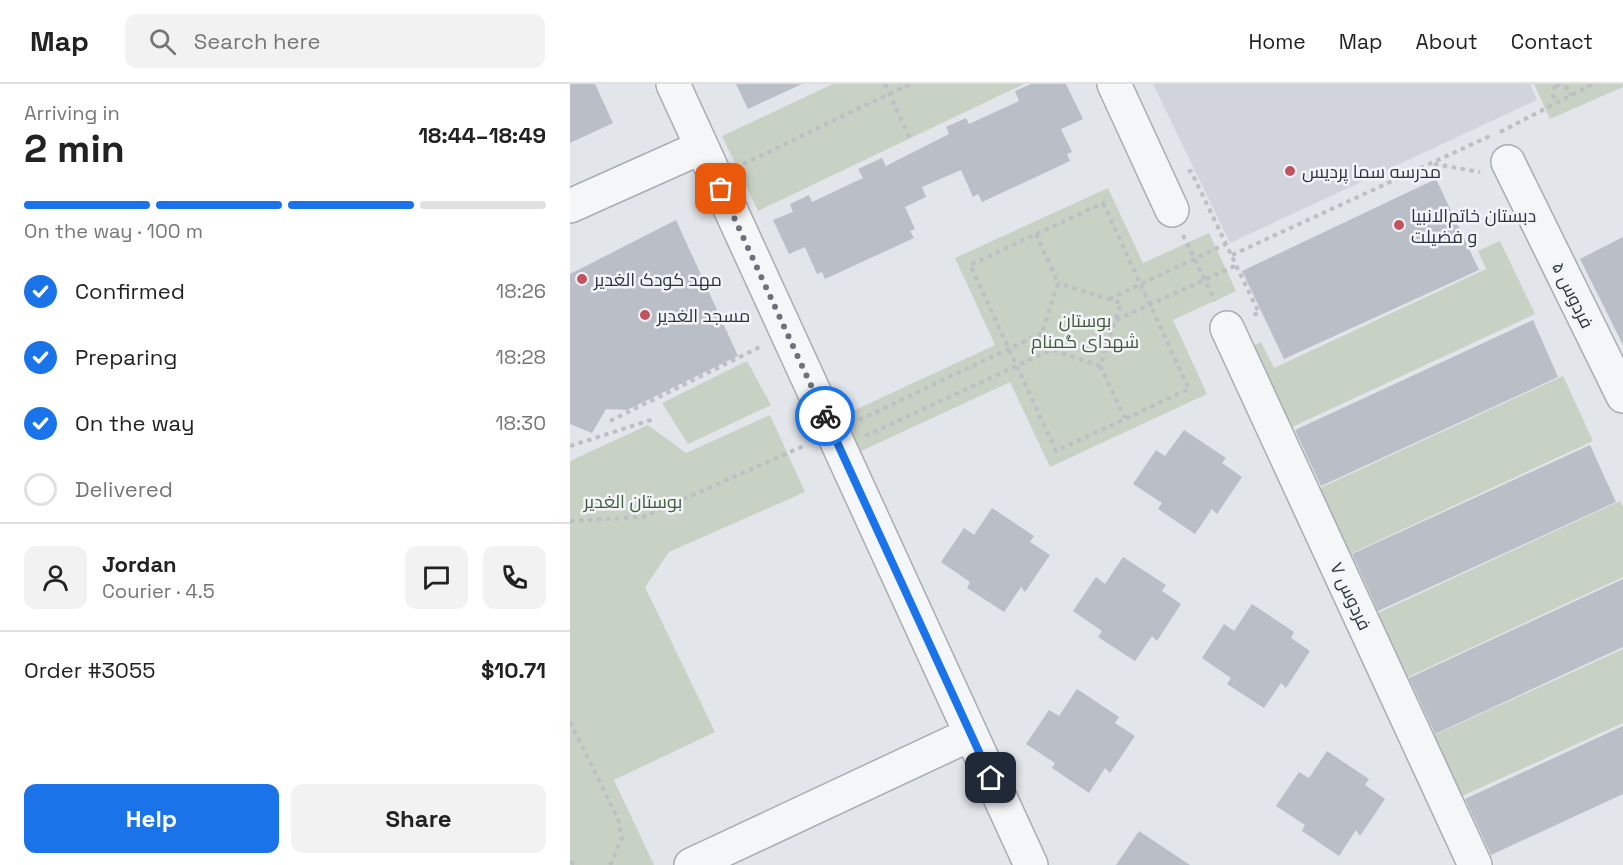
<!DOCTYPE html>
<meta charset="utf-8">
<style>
:root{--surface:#fff;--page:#f2f2f2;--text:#222;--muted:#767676;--line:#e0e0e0;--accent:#1a73e8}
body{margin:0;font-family:"Space Grotesk",Cairo,sans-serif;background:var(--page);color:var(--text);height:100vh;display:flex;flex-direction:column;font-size:22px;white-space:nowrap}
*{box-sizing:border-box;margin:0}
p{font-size:20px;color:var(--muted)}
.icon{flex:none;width:33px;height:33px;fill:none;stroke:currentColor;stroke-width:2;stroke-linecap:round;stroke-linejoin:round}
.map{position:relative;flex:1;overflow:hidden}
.details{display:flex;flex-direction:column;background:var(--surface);width:570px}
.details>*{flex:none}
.pin{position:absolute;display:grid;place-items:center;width:51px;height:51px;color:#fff;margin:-26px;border-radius:12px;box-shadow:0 3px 9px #0006}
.courier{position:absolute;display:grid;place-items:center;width:60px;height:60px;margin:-30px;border:4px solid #1a73e8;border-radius:50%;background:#fff;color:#222;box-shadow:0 2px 8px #0007}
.headline em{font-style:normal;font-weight:600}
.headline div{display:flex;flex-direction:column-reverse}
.headline{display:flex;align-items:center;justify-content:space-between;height:102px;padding:0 24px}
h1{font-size:39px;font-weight:600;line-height:45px}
.bar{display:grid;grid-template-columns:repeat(4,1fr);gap:9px 6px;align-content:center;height:72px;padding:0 24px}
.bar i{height:8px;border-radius:4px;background:var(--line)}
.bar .current{background:var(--accent)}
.bar p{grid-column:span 4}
.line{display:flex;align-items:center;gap:15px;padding:0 24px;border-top:2px solid var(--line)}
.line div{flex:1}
.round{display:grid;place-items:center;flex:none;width:63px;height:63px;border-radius:12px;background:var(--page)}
ol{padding:0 24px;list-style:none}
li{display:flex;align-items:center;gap:18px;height:66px}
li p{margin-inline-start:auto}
li .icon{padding:6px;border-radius:50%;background:var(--accent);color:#fff;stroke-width:4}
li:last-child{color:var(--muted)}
li i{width:33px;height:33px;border:3px solid var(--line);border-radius:50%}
.cta{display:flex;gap:12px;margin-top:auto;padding:12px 24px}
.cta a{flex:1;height:69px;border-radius:12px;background:var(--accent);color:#fff;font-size:24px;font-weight:600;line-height:69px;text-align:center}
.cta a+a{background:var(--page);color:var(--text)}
header{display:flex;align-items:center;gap:36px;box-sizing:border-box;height:84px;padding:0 30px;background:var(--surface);border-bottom:2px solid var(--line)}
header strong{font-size:28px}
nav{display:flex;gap:33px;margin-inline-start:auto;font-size:21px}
.search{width:420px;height:54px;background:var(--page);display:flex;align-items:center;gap:15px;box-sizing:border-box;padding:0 21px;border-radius:12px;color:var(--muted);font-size:22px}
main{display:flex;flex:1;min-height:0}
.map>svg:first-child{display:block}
.built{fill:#d1d4db}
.green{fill:#c8d2c4}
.building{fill:#babec6}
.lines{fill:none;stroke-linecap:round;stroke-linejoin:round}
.minor-casing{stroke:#a8acb3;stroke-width:36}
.path{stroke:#bdbfc4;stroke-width:4;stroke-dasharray:4.5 4.5;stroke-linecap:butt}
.minor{stroke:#f5f6f8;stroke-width:33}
.done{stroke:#6c717b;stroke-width:6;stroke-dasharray:0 10.8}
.route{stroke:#1a73e8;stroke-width:8}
.poi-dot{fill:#c25462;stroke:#f2f4f7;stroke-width:2}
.labels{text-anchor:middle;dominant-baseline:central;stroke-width:5;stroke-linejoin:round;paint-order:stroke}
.poi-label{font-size:18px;fill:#2c3340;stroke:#f2f4f7;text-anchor:start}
.street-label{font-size:18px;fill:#2c3340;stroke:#f2f4f7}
.park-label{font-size:18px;fill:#405a3b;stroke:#f2f4f7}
</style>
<header>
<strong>Map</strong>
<div class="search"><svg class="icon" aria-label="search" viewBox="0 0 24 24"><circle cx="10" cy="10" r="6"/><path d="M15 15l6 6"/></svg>Search here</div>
<nav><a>Home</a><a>Map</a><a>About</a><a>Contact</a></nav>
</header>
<main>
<section class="details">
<div class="headline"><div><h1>2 min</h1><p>Arriving in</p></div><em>18:44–18:49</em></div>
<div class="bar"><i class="current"></i><i class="current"></i><i class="current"></i><i></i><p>On the way · 100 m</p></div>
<ol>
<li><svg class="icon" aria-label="check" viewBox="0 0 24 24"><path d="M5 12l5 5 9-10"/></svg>Confirmed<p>18:26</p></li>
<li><svg class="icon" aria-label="check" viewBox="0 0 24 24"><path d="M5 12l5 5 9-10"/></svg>Preparing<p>18:28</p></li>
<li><svg class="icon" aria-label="check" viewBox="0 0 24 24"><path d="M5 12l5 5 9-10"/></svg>On the way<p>18:30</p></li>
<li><i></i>Delivered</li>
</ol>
<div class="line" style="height:108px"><a class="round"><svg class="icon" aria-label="person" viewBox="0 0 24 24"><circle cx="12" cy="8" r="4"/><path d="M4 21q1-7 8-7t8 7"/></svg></a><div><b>Jordan</b><p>Courier · 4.5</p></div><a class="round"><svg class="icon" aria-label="chat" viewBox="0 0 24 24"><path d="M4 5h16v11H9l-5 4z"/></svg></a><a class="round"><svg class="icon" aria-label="phone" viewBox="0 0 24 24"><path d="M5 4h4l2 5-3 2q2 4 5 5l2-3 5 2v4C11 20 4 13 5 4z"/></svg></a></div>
<div class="line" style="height:78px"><div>Order #3055</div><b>$10.71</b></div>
<div class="cta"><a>Help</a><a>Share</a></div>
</section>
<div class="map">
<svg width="1053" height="781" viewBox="0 0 1053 781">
<rect width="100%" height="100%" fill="#e2e5e9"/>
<path class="built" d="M583,0H960L967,16L660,159Z"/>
<path class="green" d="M263,0H454L188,127L152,52Z
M964,0H1053V3L980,35Z
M538,104L573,179L639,149L666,207L603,236L637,310L480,383L440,298L287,369L270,333L425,261L385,174Z
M930,157L965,230L705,351L667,270L691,258L704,284L916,185L908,167Z
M177,277L201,321L118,360L92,319Z
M993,292L1023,357L767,476L737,410Z
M200,331L235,408L99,468L75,503L145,648L44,696L84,781H0V377L78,341L116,369Z
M1050,417L1053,423V493L823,600L793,536Z
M1053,565V639L877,719L849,658Z"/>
<path class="building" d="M0,0H25L43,39L0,59Z
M166,0H232L178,25Z
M461,0H496L513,35L491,45L502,68L497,70L500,77L412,118L408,110L403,113L391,86L352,103L356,113L335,123L345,145L340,147L344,154L255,195L252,188L247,190L235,163L219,170L203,136L223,128L220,120L239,111L242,118L293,94L288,85L312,74L316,82L379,50L376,43L396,34L399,40L449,17L445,7Z
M866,95L909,186L714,275L672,187Z
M106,136L168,272L57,326L36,325L22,349L0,340V190Z
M1053,153V261L1010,175Z
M963,236L988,293L751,402L725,346Z
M614,346L656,374L652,379L672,393L647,430L642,425L625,450L588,425L592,419L563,400L586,366L595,372Z
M1020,361L1046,418L808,527L782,470Z
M422,424L464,452L460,458L480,471L455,508L451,503L434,528L397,504L400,498L371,478L394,444L404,451Z
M553,473L596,501L592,507L611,520L587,557L582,552L565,577L528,553L532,547L503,527L526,493L535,500Z
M1053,495V563L865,650L839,594Z
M682,520L724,548L721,554L740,567L716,604L711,599L694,624L657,600L661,594L632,574L654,540L664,547Z
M507,605L549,633L545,639L565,652L540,689L535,684L519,709L482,684L485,679L456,660L479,626L489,632Z
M1053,642V710L921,771L895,715Z
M757,667L799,695L795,701L815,715L790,752L786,746L769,772L732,747L735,741L706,722L729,688L739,694Z
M569,747L620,781H546Z"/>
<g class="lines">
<defs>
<path id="minor" d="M103,0L461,781
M544,0L602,126
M938,78L1053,312
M0,122L132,63
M657,244L905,781
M121,781L401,650"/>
</defs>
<use href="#minor" class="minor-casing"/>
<path class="path" d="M315,0L340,55
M986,0L999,5L1001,11
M986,2L983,6V12L987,16
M930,48L1023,0
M173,80L340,0
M864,80L910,88
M618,88L621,87L689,229L683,231
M533,119L619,305L486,367L400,181Z
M466,150L488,199L468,261L530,282L551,219L488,199
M613,151L645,217
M662,171L920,52
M539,215L656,160
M546,236L667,181
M530,282L555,334
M289,336L472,249
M40,337L192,262
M295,352L481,266
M0,362L84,335
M0,437L73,433L236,361
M0,638L48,735L52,754L40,781
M0,778L9,781"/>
<use href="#minor" class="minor"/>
</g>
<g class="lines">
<path class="done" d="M151,105L255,332"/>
<path class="route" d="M255,332L421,694"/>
</g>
<g class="poi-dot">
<circle cx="720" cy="87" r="6"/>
<circle cx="829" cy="141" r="6"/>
<circle cx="12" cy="195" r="6"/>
<circle cx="75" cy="231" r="6"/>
</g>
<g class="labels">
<g class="poi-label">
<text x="732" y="87">مدرسه سما پردیس</text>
<text x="841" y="131">دبستان خاتم‌الانبیا<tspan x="841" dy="21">و فضیلت</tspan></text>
<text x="24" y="195">مهد کودک الغدیر</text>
<text x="87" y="231">مسجد الغدیر</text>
</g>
<g class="street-label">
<text transform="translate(1003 211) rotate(64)">فردوس ۵</text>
<text transform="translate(781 512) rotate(65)">فردوس ۷</text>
</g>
<g class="park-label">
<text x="515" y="236">بوستان<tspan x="515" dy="21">شهدای گمنام</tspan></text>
<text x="63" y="417">بوستان الغدیر</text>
</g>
</g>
</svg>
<div class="pin" style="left:151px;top:105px;background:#ea580c"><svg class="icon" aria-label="bag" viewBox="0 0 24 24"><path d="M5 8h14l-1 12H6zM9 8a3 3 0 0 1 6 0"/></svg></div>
<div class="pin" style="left:421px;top:694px;background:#1f2937"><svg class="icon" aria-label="home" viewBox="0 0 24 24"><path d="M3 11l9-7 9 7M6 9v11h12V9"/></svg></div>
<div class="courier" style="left:255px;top:332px"><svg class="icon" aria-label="bike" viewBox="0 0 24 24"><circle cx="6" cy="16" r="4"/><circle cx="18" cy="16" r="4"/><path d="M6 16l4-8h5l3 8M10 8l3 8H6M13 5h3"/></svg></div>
</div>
</main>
